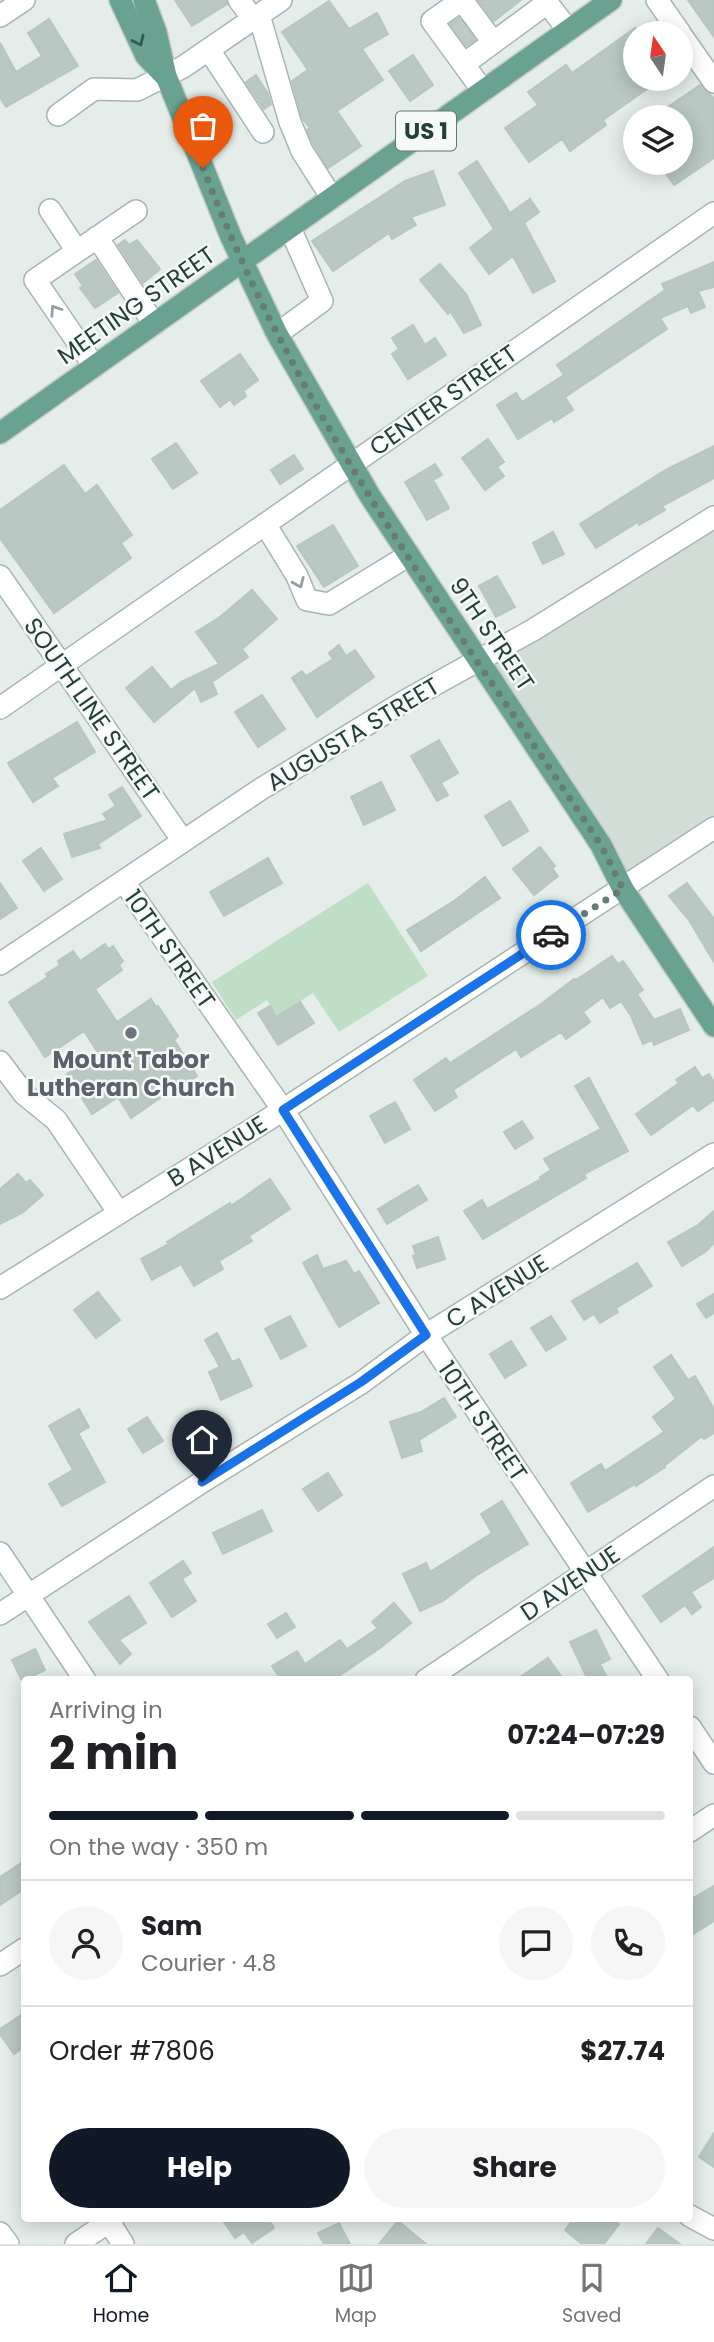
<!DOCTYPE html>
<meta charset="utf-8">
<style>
:root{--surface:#fff;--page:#f6f6f6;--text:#202124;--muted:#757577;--line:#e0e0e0;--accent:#111827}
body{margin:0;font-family:Poppins,sans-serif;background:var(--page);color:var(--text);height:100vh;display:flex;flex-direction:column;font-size:26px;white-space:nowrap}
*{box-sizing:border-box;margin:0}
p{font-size:23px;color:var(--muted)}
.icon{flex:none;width:38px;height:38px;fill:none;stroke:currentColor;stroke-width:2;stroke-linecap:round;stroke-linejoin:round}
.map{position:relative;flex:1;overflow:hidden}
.details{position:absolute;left:21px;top:1676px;width:672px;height:546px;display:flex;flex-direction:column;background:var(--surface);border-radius:7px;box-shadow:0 4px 18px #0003}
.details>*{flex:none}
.needle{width:46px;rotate:347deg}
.controls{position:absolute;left:623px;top:21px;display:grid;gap:14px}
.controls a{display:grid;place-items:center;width:70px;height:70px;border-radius:50%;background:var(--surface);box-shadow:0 4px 18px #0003;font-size:35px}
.pin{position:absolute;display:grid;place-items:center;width:60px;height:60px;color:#fff;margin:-72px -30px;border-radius:50% 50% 50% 0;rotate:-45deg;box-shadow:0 0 7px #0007}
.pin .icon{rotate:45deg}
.courier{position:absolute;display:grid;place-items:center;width:70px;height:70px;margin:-35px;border:5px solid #1a73e8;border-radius:50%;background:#fff;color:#222;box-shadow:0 2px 9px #0007}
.headline em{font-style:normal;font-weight:700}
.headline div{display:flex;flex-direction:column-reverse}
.headline{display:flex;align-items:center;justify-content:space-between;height:119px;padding:0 28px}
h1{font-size:46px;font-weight:700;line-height:52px}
.bar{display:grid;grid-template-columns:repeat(4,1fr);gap:10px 7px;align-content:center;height:84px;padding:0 28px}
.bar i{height:9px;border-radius:5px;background:var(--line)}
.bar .on{background:var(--accent)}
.bar p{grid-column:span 4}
.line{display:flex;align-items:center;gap:18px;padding:0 28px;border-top:2px solid var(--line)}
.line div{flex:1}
.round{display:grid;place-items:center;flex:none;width:74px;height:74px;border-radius:37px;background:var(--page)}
.action{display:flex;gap:14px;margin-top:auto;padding:14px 28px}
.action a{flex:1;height:80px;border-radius:42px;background:var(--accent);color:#fff;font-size:28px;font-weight:700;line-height:80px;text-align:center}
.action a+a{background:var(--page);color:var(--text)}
.tabs{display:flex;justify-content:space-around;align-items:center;height:98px;border-top:2px solid var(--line);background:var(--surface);font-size:19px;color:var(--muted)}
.tabs a{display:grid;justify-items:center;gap:4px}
.tabs .on{color:var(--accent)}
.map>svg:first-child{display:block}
.built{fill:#d2ddd8}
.green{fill:#bedec5}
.building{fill:#b9c8c2;stroke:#b7c7c0;stroke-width:2}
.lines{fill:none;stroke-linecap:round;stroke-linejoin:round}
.minor-tunnel{stroke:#becac5;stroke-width:21;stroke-dasharray:21 10;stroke-linecap:butt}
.minor-casing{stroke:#a7b5b0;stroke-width:24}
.major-casing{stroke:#c2c9c7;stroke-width:24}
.minor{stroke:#fff;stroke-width:21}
.major{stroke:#6aa292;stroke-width:21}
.oneway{stroke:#36584e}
.oneway2{stroke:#929f9b}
.done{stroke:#677c75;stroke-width:7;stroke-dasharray:0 12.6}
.route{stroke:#1a73e8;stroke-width:9}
.worship-dot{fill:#6b7280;stroke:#f5faf7;stroke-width:2.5}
.labels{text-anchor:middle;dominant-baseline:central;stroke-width:5;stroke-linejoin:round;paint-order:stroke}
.shield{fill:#f5faf7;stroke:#637771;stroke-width:2}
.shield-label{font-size:23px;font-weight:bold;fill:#243f37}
.street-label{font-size:24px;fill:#243f37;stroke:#f5faf7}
.worship-label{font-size:24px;font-weight:bold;fill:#5b616d;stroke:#f5faf7}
</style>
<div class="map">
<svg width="714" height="2244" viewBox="0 0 714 2244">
<rect width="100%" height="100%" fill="#e4ede9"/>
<path class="built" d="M714,517V828L623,889L477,659Z"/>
<path class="green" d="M368,883L428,976L339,1032L313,993L277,1016L267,1000L236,1020L212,982Z"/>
<path class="building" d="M175,0H226L227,4L192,26Z
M478,0H521L494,21Z
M688,0H714V37Z
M329,1L349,29L377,13L388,34L362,49L383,80L337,111L361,146L328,168L314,145L307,130L310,128L302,118L292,81L308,70L282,32Z
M459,18L475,40L466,46L450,24Z
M49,19L78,66L6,107L0,97V43L16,72L42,56L28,33Z
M635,28V79H661L603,120L606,125L570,151L562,139L529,162L505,128L538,105L528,92L566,65L572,73Z
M413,55L433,85L410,101L389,71Z
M256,75L268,94L271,104L264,109L246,82Z
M700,85L714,98V158L674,185L659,163H681V117H670L665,109Z
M477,161L510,213L530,199L539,212L524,223L555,281L533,293L513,256L489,274L470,248L494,229L459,173Z
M433,171L445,205L411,217L416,225L392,239L389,233L333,271L312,241L405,181Z
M125,240L129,245L137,240L160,269L143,283L118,245Z
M96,260L118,293L95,308L80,288L83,286L75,274Z
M714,262V287L698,291L705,307L691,313L688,306L660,318L667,329L565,397L573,410L554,422L552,418L518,439L497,405L516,393L522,402L564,375L557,365L665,290L662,284Z
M440,264L466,294L481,325L464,333L450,311L448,314L420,280Z
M413,325L425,345L435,338L446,355L408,379L392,354L399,349L392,338Z
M240,354L258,380L243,391L246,396L234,405L230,399L220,407L201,381Z
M488,439L504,462L497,467L504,476L485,490L462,458Z
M176,443L197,473L173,489L152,459Z
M714,446V478L662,506L665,510L639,525L638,522L596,548L580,524L667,469Z
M294,455L303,469L280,484L271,470Z
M435,464L442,475L433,480L449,508L427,520L405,482Z
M64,465L85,494L97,485L132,535L121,543L131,558L54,613L0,538V510Z
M333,525L358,566L324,587L297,546Z
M553,532L564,554L543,564L533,543Z
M497,576L515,607L496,617L479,586Z
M252,590L277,619L242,649L248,657L212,682L217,694L201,702L195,688L154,722L126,688L152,667L171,690L181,682L219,664L196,632L220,617Z
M339,645L346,656L355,650L374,677L317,717L292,678L302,671L306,676L333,659L329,653Z
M262,695L285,729L258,747L235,712Z
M77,722L95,752L52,778L58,786L33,802L8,763Z
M439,740L458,773L441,783L448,795L437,801L411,756Z
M381,782L395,810L364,825L351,797Z
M122,787L141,816L98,844L100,848L72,857L64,834L108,820L103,814L116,806L109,795Z
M510,801L528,831L503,846L485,816Z
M540,847L555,866L552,868L558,876L534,895L513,869Z
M41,848L62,879L44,891L23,861Z
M268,858L282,883L224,916L210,892Z
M485,877L500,898L421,951L407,930L454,901Z
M0,883L17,908L0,919Z
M687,883L714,919V962L689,920L669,896Z
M105,944L108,949L113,946L123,961L119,965L122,970L95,989L117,1022L151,999L156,1007L158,1006L178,1036L174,1040L197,1076L177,1089L176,1087L131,1118L118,1097L92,1114L67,1074L98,1053L84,1031L45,1057L9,1002L48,977L46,974L60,965L58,961L73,951L80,961Z
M612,956L618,964L623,961L643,990L637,994L654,1020L680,1009L689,1030L654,1045L652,1040L643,1044L631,1016L621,1001L610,1008L603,997L583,1012L590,1022L566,1039L561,1032L521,1057L516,1049L453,1090L457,1097L435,1111L414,1080L446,1058L450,1063L541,1004L574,979L576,980Z
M300,1002L314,1023L278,1045L258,1013L270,1006L276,1017Z
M695,1067L702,1078L709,1074L714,1082V1100L698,1111L693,1105L651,1135L636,1114L679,1083L676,1080Z
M589,1078L628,1151L584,1174L586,1178L483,1239L464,1211L482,1200L487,1209L541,1179L540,1177L551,1170L544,1159L601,1129L575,1086Z
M395,1102L410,1129L385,1143L370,1116Z
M522,1121L533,1138L515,1149L504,1132Z
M18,1174L26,1183L30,1180L43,1195L22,1213L0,1224V1189Z
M270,1179L290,1209L249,1236L252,1241L219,1261L223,1269L194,1286L181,1264L152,1280L141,1259L169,1244L167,1242L230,1203L231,1206Z
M418,1185L427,1200L387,1224L378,1209Z
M714,1211V1243L705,1252L682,1266L668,1242L698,1225Z
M438,1237L445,1259L417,1268L413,1256L416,1255L413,1246Z
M317,1255L323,1269L346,1261L354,1274L359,1271L379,1303L339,1327L303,1263Z
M637,1263L652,1286L616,1308L618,1312L600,1323L594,1314L584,1320L572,1301Z
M98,1292L120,1320L96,1338L74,1310Z
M714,1294V1313L706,1318L697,1304Z
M290,1316L306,1346L281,1359L265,1329Z
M551,1316L566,1339L546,1351L531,1328Z
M217,1333L232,1362L239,1359L252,1386L221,1400L209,1372L220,1367L205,1340Z
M511,1341L526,1365L505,1378L490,1354Z
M671,1355L688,1380L695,1376L714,1409V1433L704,1439L702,1436L664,1466L665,1467L636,1486L635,1484L588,1512L571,1483L601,1464L605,1471L664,1432L653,1417L676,1399L654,1367Z
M444,1398L456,1417L419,1440L422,1451L402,1458L390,1422L421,1412Z
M79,1409L89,1427L78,1433L105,1482L62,1506L49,1484L73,1470L49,1426Z
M147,1417L163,1441L143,1453L128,1429Z
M328,1473L342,1495L318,1511L303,1489Z
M502,1501L528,1544L477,1575L443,1601L420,1611L403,1574L426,1563L430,1572L492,1533L481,1514Z
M262,1510L272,1531L223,1554L213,1533Z
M714,1547V1578L691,1592L701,1607L692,1614L685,1605L661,1622L643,1596Z
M183,1561L191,1573L182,1579L196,1601L172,1617L150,1583Z
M129,1596L146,1623L119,1640L131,1654L120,1664L89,1622Z
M394,1603L411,1623L380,1648L333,1680H281L272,1666L297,1651L305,1664L340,1640L347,1649L378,1628L372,1622Z
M286,1613L295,1627L277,1638L268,1624Z
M596,1630L610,1659L600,1664L608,1680H588L570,1642Z
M35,1649L45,1670L22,1681L12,1660Z
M548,1658L564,1680H516Z
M24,1861V1889L0,1905V1877Z
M714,1886V1921L690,1936V1900Z
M24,2013V2047L14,2054L0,2034V2029Z
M714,2133V2167L699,2157Z
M222,2219H268L274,2228L252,2243L244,2232L235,2238Z
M573,2219H612L619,2224L604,2244H582L565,2230Z
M398,2221L426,2244H379Z
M339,2223L350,2244H324L318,2233Z
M658,2228L680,2244H646Z"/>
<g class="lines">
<path class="minor-tunnel" d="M455,38L470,27"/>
<defs>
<path id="minor" d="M239,0L253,19
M462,0L432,21L483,91
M462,0L493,42
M545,0L568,30
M657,0L680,33
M259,15L290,122L302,151L332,198
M0,16L24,0
M681,35L714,82
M209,50L263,132
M464,64L547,3
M58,115L94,89L137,90L183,67L281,0
M50,210L77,251
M97,237L154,324
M277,334L322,301L290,228
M94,366L35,280L136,211
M265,524L297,576L307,600L329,604L409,555
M0,576L183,841
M0,708L714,213
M124,882L283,1110L426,1335L658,1680
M0,964L261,789L405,701L533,630L714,517
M0,1062L24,1094L56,1120L119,1213
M0,1288L283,1110L714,828
M0,1553L85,1680
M0,1614L202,1482L361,1383L426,1335L714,1154
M426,1680L714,1486
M690,1727L714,1763
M690,1831L714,1815
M0,1965L24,1949
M690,2216L714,2229
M109,2222L123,2244
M0,2233L8,2244
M76,2244L113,2219"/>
<path id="major" d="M120,0L146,56L165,76
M144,0L156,32L166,76L231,237L277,334L370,496L601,845L623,889L714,1026
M0,433L611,0"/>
</defs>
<use href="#minor" class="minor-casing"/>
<use href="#major" class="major-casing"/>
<use href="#minor" class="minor"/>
<use href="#major" class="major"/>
</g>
<defs><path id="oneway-chevron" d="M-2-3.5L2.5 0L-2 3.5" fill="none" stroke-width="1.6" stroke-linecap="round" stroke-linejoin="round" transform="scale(1.75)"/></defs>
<use class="oneway" href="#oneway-chevron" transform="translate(139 41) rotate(65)"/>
<g class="oneway2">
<use href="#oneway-chevron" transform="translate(55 310) rotate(-124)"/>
<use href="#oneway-chevron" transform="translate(299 583) rotate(66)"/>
</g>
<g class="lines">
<path class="done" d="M203,168C225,224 249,280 277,333C369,513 490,677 601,845L623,889L551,935"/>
<path class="route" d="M202,1482L361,1382L426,1335L283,1110L551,935"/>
</g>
<circle class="worship-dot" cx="131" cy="1033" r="7"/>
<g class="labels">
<rect class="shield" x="396" y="111.5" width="60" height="39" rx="5"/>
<g class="shield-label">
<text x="426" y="131">US 1</text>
</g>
<g class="street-label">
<text transform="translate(136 305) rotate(-35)">MEETING STREET</text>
<text transform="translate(443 400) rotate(-35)">CENTER STREET</text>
<text transform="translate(492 634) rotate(56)">9TH STREET</text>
<text transform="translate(92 709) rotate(55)">SOUTH LINE STREET</text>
<text transform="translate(353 734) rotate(-31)">AUGUSTA STREET</text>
<text transform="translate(170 949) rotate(55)">10TH STREET</text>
<text transform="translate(217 1151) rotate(-32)">B AVENUE</text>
<text transform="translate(497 1291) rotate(-32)">C AVENUE</text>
<text transform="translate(483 1421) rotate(56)">10TH STREET</text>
<text transform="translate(570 1583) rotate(-34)">D AVENUE</text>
</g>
<g class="worship-label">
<text x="131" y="1059">Mount Tabor<tspan x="131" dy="28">Lutheran Church</tspan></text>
</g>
</g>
</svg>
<div class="controls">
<a><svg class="needle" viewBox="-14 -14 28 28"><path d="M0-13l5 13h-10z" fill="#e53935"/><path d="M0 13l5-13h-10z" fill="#757577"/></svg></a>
<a><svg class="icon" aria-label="layers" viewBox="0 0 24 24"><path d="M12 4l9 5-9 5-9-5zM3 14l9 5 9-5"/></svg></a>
</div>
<div class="pin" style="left:203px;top:168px;background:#ea580c"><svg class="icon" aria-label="bag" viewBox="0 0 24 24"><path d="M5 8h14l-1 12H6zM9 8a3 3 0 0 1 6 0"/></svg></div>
<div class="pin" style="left:202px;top:1482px;background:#1f2937"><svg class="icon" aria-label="home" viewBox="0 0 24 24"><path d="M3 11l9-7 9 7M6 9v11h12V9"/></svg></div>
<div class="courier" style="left:551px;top:935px"><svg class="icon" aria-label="car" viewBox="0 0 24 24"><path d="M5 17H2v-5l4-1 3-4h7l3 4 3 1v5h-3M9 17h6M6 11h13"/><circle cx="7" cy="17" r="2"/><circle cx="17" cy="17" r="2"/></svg></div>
<section class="details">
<div class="headline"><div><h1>2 min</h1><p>Arriving in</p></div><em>07:24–07:29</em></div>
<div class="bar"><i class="on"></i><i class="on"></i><i class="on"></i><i></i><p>On the way · 350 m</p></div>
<div class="line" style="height:126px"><a class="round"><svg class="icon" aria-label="person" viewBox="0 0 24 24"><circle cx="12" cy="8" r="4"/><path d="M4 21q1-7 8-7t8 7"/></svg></a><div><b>Sam</b><p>Courier · 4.8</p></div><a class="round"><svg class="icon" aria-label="chat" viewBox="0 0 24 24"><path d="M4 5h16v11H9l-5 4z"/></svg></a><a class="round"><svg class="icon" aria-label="phone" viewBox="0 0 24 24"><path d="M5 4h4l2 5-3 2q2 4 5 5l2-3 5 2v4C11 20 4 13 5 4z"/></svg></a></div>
<div class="line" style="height:91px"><div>Order #7806</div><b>$27.74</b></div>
<div class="action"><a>Help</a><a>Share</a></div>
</section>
</div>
<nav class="tabs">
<a class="on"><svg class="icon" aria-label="home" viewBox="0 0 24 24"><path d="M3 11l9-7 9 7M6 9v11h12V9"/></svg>Home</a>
<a><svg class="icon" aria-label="map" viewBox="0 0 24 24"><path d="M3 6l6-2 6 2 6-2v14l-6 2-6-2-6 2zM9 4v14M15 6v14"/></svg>Map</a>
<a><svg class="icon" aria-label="saved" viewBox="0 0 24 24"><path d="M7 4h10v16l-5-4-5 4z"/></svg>Saved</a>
</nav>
